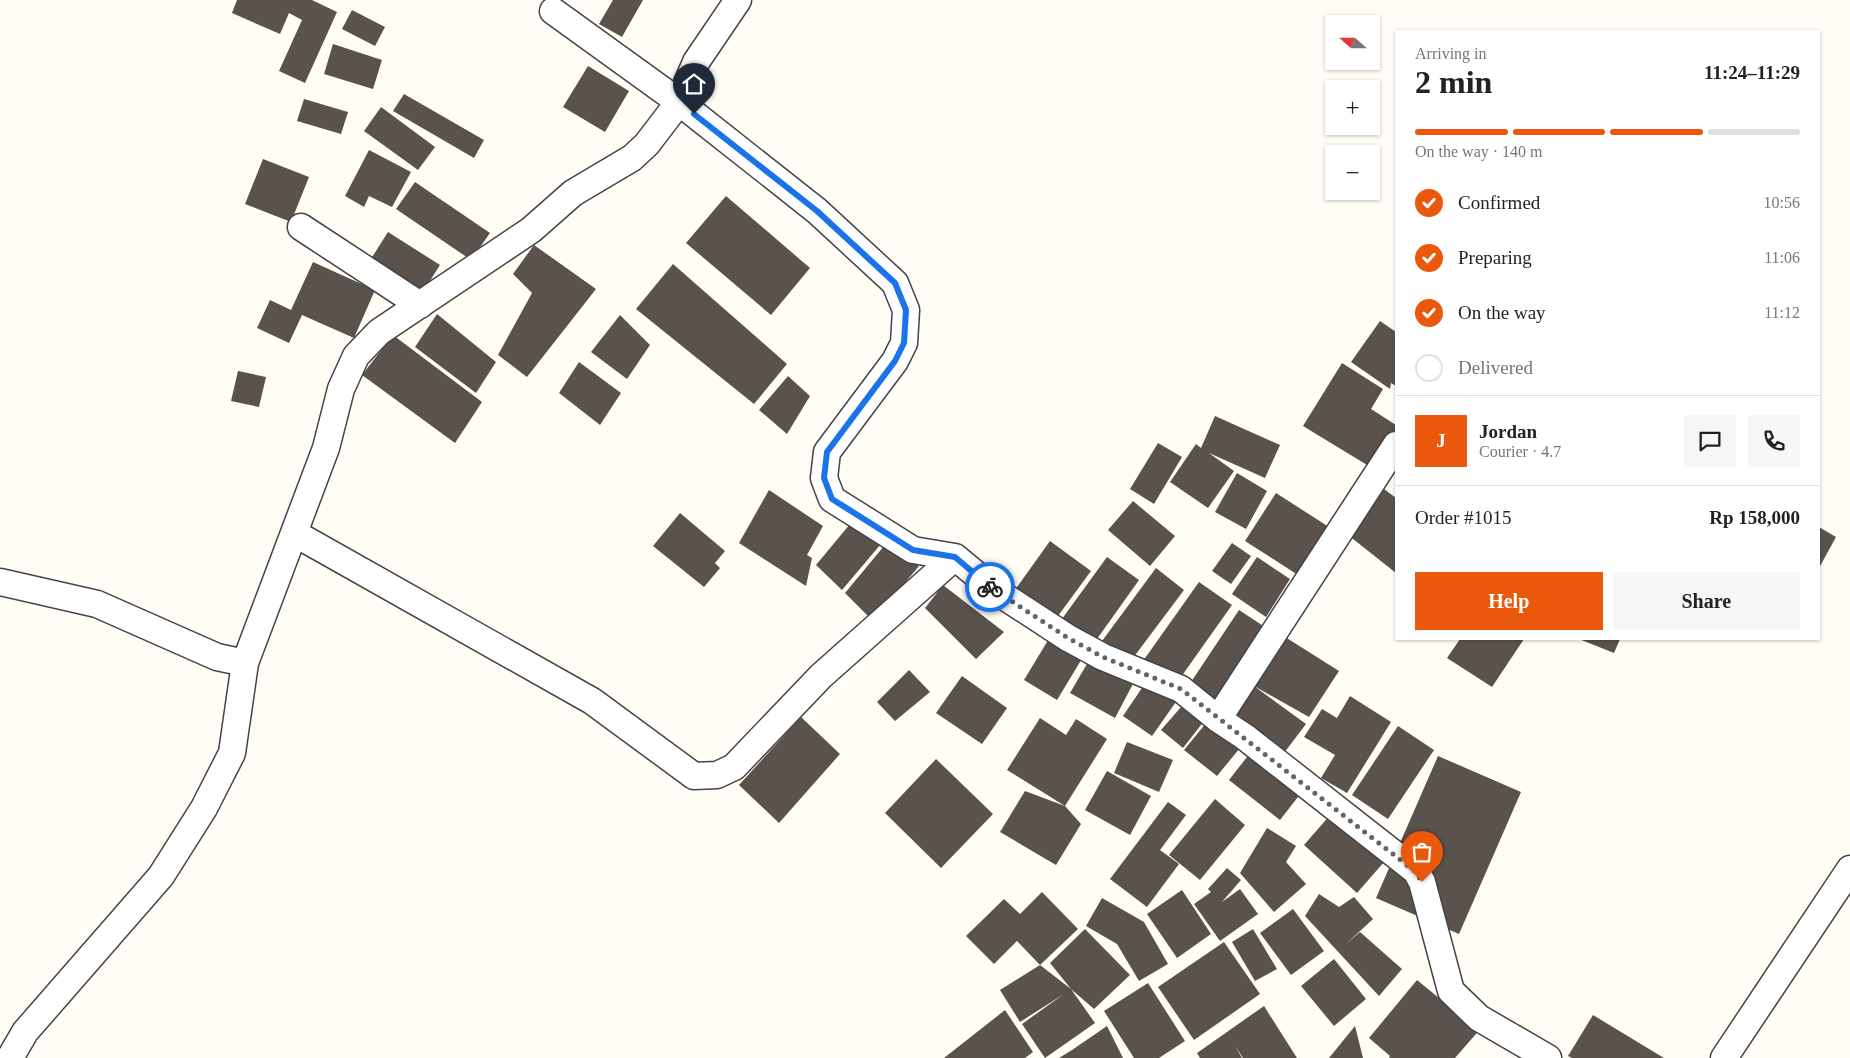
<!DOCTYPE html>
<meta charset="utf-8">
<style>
:root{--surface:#fff;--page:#f6f6f6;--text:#222;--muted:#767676;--line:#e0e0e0;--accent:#ea580c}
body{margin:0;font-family:"Times New Roman",serif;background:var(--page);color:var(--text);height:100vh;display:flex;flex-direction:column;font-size:19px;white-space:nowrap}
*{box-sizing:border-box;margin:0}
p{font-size:16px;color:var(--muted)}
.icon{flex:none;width:28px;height:28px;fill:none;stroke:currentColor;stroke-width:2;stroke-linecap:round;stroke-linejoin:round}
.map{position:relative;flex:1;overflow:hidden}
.sheet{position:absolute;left:1395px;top:30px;width:425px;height:610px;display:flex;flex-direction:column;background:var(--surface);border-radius:0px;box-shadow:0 1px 4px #0004}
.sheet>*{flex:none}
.needle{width:32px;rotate:291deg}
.tools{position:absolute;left:1325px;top:15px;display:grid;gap:10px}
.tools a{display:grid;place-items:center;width:55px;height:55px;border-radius:0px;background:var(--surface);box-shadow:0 1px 4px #0004;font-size:25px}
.pin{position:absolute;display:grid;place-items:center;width:42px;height:42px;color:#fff;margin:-51px -21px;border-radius:50% 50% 50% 0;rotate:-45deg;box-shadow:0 0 5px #0007}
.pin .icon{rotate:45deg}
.courier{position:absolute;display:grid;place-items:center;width:50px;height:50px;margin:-25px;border:4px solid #1a73e8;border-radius:50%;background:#fff;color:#222;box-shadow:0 1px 6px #0007}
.head em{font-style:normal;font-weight:800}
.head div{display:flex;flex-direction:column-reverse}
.head{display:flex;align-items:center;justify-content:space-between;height:85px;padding:0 20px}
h1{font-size:32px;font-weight:800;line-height:38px}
.bar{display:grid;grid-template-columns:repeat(4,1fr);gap:8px 5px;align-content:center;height:60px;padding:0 20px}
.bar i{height:6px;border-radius:4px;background:var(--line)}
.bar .current{background:var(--accent)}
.bar p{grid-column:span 4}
.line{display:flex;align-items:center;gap:12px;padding:0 20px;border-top:1px solid var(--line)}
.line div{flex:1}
.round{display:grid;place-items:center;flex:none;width:52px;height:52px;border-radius:0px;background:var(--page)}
ol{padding:0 20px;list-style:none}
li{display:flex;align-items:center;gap:15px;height:55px}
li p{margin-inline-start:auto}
li .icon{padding:5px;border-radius:50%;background:var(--accent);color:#fff;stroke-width:4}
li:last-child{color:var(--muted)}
li i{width:28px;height:28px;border:2px solid var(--line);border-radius:50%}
.action{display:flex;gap:10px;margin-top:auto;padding:10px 20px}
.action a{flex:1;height:58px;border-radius:0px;background:var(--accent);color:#fff;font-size:20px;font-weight:800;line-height:58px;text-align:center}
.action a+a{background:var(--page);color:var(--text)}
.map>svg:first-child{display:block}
.building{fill:#5a524d}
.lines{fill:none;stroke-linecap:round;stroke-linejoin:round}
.minor-casing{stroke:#444;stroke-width:29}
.minor{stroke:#fff;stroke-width:26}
.done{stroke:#646461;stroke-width:5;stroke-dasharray:0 9}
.route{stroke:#1a73e8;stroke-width:6}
</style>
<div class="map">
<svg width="1850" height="1058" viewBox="0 0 1850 1058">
<rect width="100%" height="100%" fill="#fffdf5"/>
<path class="building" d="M237,0H312L337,12L305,83L279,71L302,20L289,13L280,34L232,13Z
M613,0H643L622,37L599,24Z
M352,10L385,27L375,46L342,29Z
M333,44L382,60L373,89L324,74Z
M588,66L629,91L605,132L563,107Z
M404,94L484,140L474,158L393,111Z
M304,99L348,112L341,134L297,121Z
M381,107L435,147L418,170L364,131Z
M369,150L411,172L392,207L369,196L364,207L345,196Z
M263,159L309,177L291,222L245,204Z
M415,182L490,233L471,260L396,209Z
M726,196L810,268L771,315L686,243Z
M388,232L440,265L421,295L369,262Z
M534,245L596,289L527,377L498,355L532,293L513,274Z
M313,262L375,290L354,338L302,315L289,343L257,328L270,300L291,310Z
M673,264L787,364L754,404L636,309Z
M437,314L496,362L476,393L415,347Z
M620,315L650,345L627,379L591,352Z
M1380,321L1396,332V386L1391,383L1390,389L1351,362Z
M393,335L482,402L455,443L362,375Z
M579,362L621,393L600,425L559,393Z
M1342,363L1383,389L1371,409L1396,425V429L1372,468L1303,426Z
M238,371L266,377L259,407L231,401Z
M788,376L810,396L787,434L759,410Z
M1215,416L1280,445L1265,478L1209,453L1234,471L1208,508L1170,482L1196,444L1201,448Z
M1158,443L1182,457L1154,504L1130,489Z
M1237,473L1267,491L1246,529L1215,512Z
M1384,489L1396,498V573L1348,535Z
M769,490L823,526L807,555L812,558L806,586L739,543Z
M1276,493L1329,527L1298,575L1245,541Z
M1133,501L1175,536L1150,566L1108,530Z
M680,513L725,551L715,563L720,568L704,587L653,546Z
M855,518L886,538L842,590L816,565Z
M1819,527L1836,537L1819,568Z
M889,540L919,566L873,621L845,593Z
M1050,541L1091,571L1055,620L1015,590Z
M1232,543L1251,556L1231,584L1212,571Z
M1107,557L1139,580L1092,646L1059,623Z
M1257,557L1290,579L1266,617L1232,594Z
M1156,568L1184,590L1130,662L1102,641Z
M1199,582L1232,605L1176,684L1143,661Z
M943,585L1004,632L976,659L925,608Z
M1239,610L1271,631L1221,706L1189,685Z
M1282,635L1339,671L1309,717L1254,686L1306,724L1281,757L1229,719Z
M1050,637L1083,657L1057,700L1024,680Z
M1460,639H1524L1492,687L1447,658Z
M1579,639H1620L1614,653Z
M1091,657L1134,682L1115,718L1070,693Z
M909,670L930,692L895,721L877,702Z
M962,676L1007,708L982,744L936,713Z
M1148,679L1178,699L1152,736L1123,716Z
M1350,696L1391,722L1347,793L1321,778L1335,755L1304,737L1322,709L1337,718Z
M1188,699L1208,716L1183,748L1161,730Z
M801,717L840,754L779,823L739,785Z
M1211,717L1244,743L1217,776L1184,750Z
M1040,718L1066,735L1076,719L1107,739L1065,806L1081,824L1056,865L1000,832L1025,791L1065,806L1007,770Z
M1398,726L1434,750L1388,819L1352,795Z
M1127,742L1173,760L1159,792L1114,773Z
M1254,748L1305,788L1280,820L1229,780Z
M1438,756L1521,792L1459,934L1376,898Z
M936,759L993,814L941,868L885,813Z
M1107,771L1151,796L1130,835L1085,810Z
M1215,799L1245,825L1200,880L1169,855Z
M1168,802L1186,815L1160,850L1179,864L1147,907L1110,879Z
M1331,814L1384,862L1357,893L1304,845Z
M1267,828L1296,846L1286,862L1306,884L1274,912L1240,873Z
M1227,868L1241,880L1222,902L1240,889L1258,914L1220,941L1194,904L1211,892L1208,889Z
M1182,890L1211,934L1177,958L1147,914Z
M1042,892L1078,929L1040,965L1017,941L994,964L966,936L1004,899L1020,914Z
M1319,894L1339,907L1354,897L1373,919L1346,944L1360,932L1402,969L1379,996L1305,916Z
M1102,898L1144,922L1168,964L1139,981L1117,944L1086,926Z
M1293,909L1324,951L1291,975L1260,933Z
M1085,929L1130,975L1094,1009L1071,989L1095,1023L1045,1058L1022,1024L1064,994L1020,1022L1000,990L1040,965L1071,989L1050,963Z
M1253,929L1277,969L1255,981L1232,942Z
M1224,942L1260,994L1194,1040L1158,987Z
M1334,959L1366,999L1334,1026L1301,986Z
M1417,980L1439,998L1443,993L1482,1027L1455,1058H1389L1390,1056L1369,1038Z
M1148,983L1185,1041L1159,1058H1134L1104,1011Z
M1264,1006L1297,1058H1243L1235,1046L1242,1058H1200L1197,1053Z
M1005,1010L1033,1052L1025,1058H944Z
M1593,1015L1664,1058H1572L1568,1056Z
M1107,1026L1123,1058H1059L1072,1050Z
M1355,1026L1363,1058H1329Z"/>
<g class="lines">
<defs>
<path id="minor" d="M738,0L696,62L679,102L817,211L895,283L906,310L904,343L895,361L827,452L824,478L832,499L913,550L955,557L996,591L1068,638L1103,657L1181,689L1218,719L1245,737L1416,871L1422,882L1451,991L1479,1018L1548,1058
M301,227L420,305
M294,533L592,701L694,776L717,775L734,767L821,676L955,557
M0,582L97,604L217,657L245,663
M1218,719L1396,445
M10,1058L25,1032L161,876L204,808L232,753L245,663L326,448L341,389L356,356L379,332L531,230L573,193L632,158L647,144L679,102L553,11
M1724,1058L1850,869"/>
</defs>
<use href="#minor" class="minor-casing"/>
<use href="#minor" class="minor"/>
</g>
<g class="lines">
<path class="done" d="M990,587L1068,638L1103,657L1181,689L1416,872L1422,882"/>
<path class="route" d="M694,114L817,211L895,283L906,310L904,343L895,361L827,452L824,478L832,499L913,550L955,557L990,587"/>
</g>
</svg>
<div class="tools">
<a><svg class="needle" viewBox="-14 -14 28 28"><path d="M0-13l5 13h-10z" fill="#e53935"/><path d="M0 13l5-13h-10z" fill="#767676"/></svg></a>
<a>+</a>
<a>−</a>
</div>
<div class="pin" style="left:1422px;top:882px;background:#ea580c"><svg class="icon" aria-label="bag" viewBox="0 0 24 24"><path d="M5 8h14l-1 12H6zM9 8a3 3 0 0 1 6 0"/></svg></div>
<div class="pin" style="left:694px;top:114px;background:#1f2937"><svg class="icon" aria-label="home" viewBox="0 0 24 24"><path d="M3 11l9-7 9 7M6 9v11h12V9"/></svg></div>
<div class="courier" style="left:990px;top:587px"><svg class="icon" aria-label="bike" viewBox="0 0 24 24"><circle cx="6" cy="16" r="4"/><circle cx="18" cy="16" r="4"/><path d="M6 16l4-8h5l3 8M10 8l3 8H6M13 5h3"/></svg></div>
<section class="sheet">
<div class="head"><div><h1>2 min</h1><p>Arriving in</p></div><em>11:24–11:29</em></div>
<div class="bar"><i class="current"></i><i class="current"></i><i class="current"></i><i></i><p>On the way · 140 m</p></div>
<ol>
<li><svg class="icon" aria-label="check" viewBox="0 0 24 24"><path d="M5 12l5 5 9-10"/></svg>Confirmed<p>10:56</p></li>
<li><svg class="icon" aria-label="check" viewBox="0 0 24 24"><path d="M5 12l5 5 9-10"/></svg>Preparing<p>11:06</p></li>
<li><svg class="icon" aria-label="check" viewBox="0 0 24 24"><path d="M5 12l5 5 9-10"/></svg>On the way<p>11:12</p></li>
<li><i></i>Delivered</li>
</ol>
<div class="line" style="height:90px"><b class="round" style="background:var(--accent);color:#fff">J</b><div><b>Jordan</b><p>Courier · 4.7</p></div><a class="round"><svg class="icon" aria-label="chat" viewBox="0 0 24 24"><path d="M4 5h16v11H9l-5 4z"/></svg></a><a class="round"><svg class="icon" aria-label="phone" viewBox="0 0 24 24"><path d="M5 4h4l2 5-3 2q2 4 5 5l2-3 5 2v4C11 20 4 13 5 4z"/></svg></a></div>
<div class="line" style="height:65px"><div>Order #1015</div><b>Rp 158,000</b></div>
<div class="action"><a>Help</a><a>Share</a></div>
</section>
</div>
